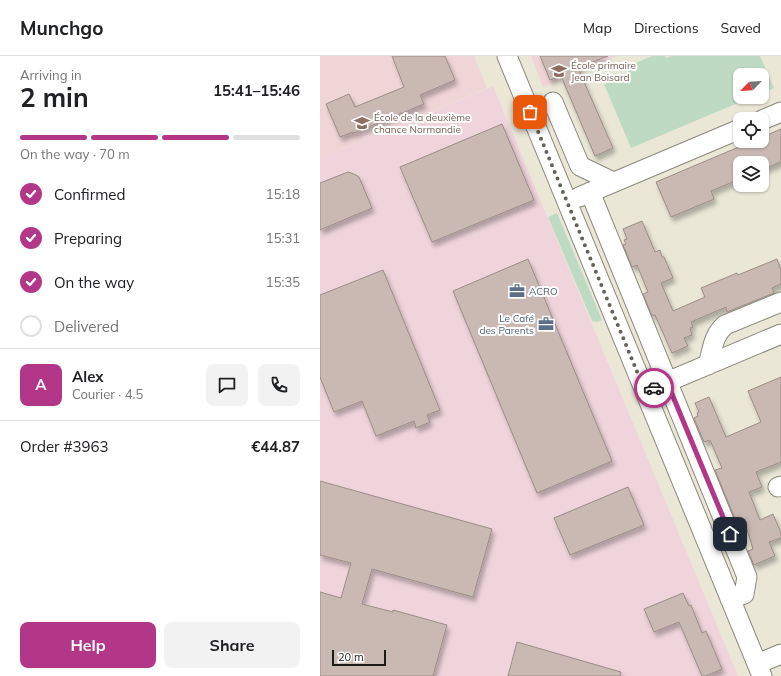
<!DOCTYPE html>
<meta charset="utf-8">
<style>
:root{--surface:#fff;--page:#f2f2f2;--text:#202124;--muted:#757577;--line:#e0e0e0;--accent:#b33789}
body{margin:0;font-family:Mulish,sans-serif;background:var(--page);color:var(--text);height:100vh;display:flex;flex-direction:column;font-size:15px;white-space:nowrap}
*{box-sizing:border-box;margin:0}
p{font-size:13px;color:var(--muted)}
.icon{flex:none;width:22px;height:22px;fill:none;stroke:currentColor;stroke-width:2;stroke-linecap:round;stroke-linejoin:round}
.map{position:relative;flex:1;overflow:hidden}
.details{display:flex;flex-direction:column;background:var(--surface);width:320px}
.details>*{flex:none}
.needle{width:26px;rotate:246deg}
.controls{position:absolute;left:413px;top:12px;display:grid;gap:8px}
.controls a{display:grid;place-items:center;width:36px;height:36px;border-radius:8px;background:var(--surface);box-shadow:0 1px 3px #0004;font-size:20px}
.scale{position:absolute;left:12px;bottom:10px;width:54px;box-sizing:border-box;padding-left:4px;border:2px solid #1c1b15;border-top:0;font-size:11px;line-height:14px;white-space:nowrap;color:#1c1b15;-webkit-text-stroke:3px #fff;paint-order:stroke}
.pin{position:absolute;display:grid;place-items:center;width:34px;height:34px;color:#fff;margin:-17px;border-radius:8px;box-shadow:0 2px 6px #0006}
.courier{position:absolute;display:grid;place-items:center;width:40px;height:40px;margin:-20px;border:3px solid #b33789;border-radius:50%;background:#fff;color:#222;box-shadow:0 1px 5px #0007}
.summary em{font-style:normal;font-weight:700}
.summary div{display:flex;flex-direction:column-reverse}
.summary{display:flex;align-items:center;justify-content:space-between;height:68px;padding:0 20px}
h1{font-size:26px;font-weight:700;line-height:30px}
.bar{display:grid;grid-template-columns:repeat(4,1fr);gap:6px 4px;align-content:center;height:48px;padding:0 20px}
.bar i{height:5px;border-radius:3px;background:var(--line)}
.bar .on{background:var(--accent)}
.bar p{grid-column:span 4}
.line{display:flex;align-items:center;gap:10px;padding:0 20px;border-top:1px solid var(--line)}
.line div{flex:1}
.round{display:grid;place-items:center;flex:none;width:42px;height:42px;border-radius:8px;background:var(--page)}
ol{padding:0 20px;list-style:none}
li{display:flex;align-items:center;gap:12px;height:44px}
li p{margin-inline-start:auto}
li .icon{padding:4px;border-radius:50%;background:var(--accent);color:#fff;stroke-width:4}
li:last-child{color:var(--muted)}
li i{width:22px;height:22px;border:2px solid var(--line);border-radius:50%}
.cta{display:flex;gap:8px;margin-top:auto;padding:8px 20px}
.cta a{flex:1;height:46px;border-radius:8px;background:var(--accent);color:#fff;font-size:16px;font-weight:700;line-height:46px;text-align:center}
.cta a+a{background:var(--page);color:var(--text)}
header{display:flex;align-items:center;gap:24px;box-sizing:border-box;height:56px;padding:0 20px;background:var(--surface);border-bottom:1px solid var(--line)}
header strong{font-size:19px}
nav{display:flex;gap:22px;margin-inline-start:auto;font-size:14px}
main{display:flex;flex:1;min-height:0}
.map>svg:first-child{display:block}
.industrial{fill:#efd5db}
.education{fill:#f0d5d7}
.green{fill:#bfdac2}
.building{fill:#cab9b3;stroke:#9b8c86;filter:url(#shadow)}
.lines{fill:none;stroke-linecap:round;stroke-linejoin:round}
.minor-casing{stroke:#8c897b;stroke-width:21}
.minor{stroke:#fff;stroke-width:19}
.done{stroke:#646259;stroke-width:4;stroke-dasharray:0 7.2}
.route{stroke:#b33789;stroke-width:5}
.labels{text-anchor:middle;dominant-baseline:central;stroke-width:4;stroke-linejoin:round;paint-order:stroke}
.education-label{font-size:10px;fill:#785e54;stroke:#fff;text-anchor:start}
.service-label{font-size:10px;fill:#4e5e75;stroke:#fff;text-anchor:start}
</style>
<header>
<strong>Munchgo</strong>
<nav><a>Map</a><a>Directions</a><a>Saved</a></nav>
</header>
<main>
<section class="details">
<div class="summary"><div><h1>2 min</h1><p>Arriving in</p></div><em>15:41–15:46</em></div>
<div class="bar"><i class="on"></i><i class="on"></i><i class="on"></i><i></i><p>On the way · 70 m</p></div>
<ol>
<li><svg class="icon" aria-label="check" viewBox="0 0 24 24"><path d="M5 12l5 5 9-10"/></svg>Confirmed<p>15:18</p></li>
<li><svg class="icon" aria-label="check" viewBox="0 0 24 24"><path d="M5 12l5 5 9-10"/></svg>Preparing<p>15:31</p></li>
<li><svg class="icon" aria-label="check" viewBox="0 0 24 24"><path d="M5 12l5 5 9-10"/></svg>On the way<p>15:35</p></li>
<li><i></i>Delivered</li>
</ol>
<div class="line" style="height:72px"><b class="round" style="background:var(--accent);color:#fff">A</b><div><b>Alex</b><p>Courier · 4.5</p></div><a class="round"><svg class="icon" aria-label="chat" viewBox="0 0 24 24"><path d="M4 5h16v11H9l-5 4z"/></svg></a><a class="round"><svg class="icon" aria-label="phone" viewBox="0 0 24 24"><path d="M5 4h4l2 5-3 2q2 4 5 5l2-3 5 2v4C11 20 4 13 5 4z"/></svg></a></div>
<div class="line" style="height:52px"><div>Order #3963</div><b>€44.87</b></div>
<div class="cta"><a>Help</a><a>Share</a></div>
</section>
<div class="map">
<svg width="461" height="620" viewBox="0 0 461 620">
<defs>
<filter id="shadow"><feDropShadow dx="2.5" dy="4.5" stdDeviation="2" flood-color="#0004"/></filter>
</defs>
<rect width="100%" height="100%" fill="#eae7d7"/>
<path class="industrial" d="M173,30L418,620H0V102Z"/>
<path class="education" d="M0,0H154L167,32L0,102Z
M211,0H297L223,31Z"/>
<path class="green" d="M332,0H345L346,2L352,0H440L454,32L442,37V19H420V41H432L311,92L284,28L309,18L306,11Z
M237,157L282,264L277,266L272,265L228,161Z"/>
<path class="building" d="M72,0H125L135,24L100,39L104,48L34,77L33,76L20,81L6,48L29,38L35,51L84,31Z
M220,0H288L258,12L293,92L275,100L241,20L230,24Z
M182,68L214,144L112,186L80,111Z
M461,73V106L442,114V107H420V123L391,135L394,143L351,161L336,126L433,85H442V81Z
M28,116L34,118L39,121L52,152L0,174V127Z
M322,165L335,196L340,194L342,201H344L353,222L341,227L353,255L385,241L381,232L417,217L418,219L457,203L461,214V228L452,232L454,237L407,256L406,251L371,266L373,271L370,272L372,279L364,282L368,290L352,297L335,259L332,260L323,238L328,236L317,209L312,211L303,189L306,188L304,184L307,183L303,173Z
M208,203L292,405L217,437L133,235Z
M63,214L120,354L107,359L110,366L96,372L94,365L56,380L42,345L14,356L0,321V239Z
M461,321V406L436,416L442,431L429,436L440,464L453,458L461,477V482L449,486L455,500L434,509L428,495L433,493L425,467L418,470L395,414L402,412L390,384L384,386L374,362L378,360L377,357L379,356L375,347L389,341L406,381L441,366L428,335Z
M0,425L172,473L153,541L52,513L42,548L73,556V554L127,569L113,620H0V536L21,542L31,507L0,499Z
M308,431L324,469L250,499L234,462Z
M363,537L369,550L371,549L382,577L386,575L402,613L386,620H382L359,566L334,576L324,553Z
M197,586L301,616L300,620H188Z"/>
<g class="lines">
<defs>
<path id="minor" d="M187,0L442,620
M233,46L260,110L293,126
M442,64L461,56
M270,136L427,521L424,538L410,543
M259,141L420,73
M388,309C393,293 392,281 405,269L461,246
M335,331L461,278
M458,431L461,430
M437,608L461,598"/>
</defs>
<use href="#minor" class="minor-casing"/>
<use href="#minor" class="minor"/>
</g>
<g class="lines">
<path class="done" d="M210,56L325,335L334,332"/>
<path class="route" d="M334,332L347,326L410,478"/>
</g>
<defs>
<symbol id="school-bare" viewBox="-9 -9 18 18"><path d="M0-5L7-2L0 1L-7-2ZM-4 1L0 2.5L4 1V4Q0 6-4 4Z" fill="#8d6e63" stroke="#fff" stroke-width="2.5" paint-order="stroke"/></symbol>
<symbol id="office-bare" viewBox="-9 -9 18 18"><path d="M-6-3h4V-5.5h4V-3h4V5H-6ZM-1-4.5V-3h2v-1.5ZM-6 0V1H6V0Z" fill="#5c6f8a" stroke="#fff" stroke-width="2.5" paint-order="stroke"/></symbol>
</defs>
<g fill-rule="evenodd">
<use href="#school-bare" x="228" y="4" width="22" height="22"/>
<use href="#school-bare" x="31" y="56" width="22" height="22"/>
<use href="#office-bare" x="186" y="224" width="22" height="22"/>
<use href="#office-bare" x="215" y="257" width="22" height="22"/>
</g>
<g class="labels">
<g class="education-label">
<text x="251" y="9">École primaire<tspan x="251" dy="12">Jean Boisard</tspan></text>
<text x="54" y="61">École de la deuxième<tspan x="54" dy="12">chance Normandie</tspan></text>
</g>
<g class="service-label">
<text x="209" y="235">ACRO</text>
<text x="214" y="262" text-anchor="end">Le Café<tspan x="214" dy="12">des Parents</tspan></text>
</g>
</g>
</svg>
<div class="controls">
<a><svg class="needle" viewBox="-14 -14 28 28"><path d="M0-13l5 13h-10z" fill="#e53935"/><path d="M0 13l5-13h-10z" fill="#757577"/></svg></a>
<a><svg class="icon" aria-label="locate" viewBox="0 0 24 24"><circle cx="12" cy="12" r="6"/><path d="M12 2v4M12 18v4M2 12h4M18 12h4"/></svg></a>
<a><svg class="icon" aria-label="layers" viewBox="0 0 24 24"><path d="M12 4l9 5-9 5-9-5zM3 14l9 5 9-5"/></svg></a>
</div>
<div class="scale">20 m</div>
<div class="pin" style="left:210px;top:56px;background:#ea580c"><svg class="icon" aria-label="bag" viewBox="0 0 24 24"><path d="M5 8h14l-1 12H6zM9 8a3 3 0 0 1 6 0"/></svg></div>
<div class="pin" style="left:410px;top:478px;background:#1f2937"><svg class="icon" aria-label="home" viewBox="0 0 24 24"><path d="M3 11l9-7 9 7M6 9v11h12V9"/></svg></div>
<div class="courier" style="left:334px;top:332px"><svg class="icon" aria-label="car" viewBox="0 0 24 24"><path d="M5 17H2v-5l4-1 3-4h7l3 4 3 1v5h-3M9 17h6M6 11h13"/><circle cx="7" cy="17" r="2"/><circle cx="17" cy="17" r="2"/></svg></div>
</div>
</main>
